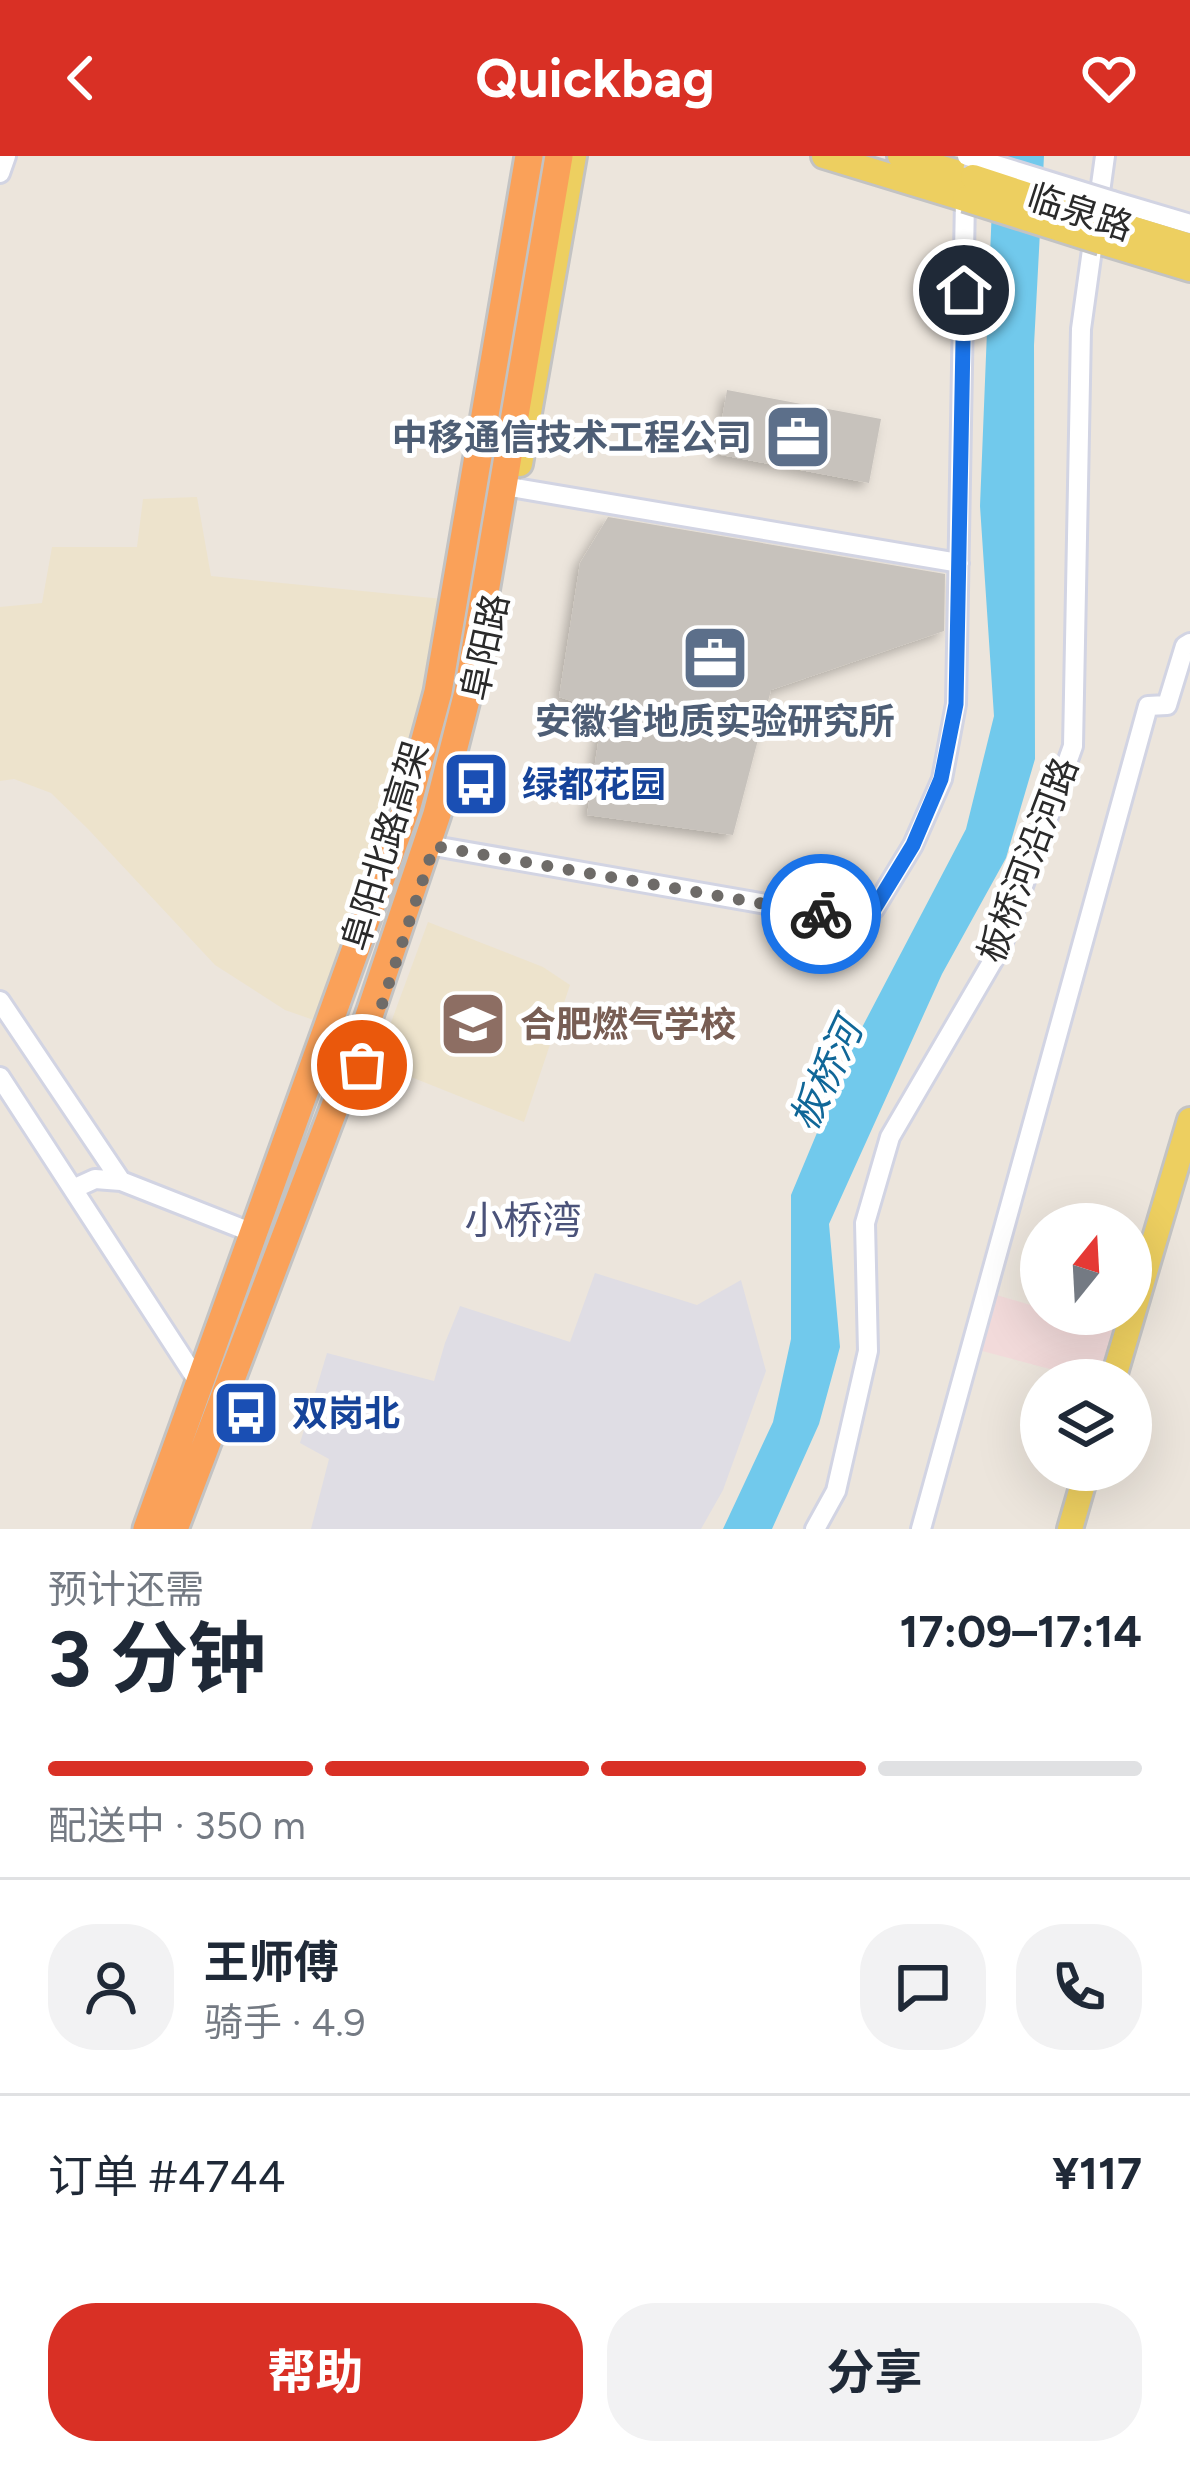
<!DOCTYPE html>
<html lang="zh">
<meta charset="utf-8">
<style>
:root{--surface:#fff;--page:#f2f2f3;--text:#1f2937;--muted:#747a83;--line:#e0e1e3;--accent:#d93025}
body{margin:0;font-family:Figtree,"Noto Sans SC",sans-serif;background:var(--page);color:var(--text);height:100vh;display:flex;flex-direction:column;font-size:45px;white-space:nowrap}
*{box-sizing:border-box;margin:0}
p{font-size:39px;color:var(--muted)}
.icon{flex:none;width:66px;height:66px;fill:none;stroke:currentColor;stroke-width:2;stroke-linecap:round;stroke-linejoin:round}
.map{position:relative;height:1373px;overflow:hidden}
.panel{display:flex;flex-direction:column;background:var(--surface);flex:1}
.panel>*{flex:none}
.needle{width:78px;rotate:18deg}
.tools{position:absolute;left:1020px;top:1047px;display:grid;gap:24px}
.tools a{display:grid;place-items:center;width:132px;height:132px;border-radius:50%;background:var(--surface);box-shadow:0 12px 48px #0002;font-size:60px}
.pin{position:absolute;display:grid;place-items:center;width:102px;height:102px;color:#fff;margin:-51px;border:6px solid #fff;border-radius:50%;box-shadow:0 3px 12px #0007}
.courier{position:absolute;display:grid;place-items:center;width:120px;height:120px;margin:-60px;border:9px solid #1a73e8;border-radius:50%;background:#fff;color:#222;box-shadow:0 3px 15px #0007}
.summary em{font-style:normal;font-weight:700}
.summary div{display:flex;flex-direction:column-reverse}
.summary{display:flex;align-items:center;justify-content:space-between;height:204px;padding:0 48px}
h1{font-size:78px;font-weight:700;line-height:90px}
.bar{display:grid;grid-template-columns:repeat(4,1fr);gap:18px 12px;align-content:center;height:144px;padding:0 48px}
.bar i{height:15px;border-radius:9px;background:var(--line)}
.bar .selected{background:var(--accent)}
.bar p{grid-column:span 4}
.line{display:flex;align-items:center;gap:30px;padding:0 48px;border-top:3px solid var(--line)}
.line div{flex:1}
.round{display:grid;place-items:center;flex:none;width:126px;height:126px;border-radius:48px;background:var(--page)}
.primary-button{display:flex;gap:24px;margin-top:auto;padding:24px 48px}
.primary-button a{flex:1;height:138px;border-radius:48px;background:var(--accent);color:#fff;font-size:48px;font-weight:700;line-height:138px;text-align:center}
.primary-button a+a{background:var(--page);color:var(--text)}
header{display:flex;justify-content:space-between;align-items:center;height:156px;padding:0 48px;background:var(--accent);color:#fff;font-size:54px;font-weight:700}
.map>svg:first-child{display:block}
.industrial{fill:#dfdde4}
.education{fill:#ede3cc}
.medical{fill:#f2dada}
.water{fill:#71c9ec}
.building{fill:#c7c2bc;filter:url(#shadow)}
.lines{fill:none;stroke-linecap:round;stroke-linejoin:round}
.minor-casing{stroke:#d2d4e3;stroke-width:24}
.major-casing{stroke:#c3c3c3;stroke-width:30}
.highway-casing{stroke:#c3c3c3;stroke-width:33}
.minor{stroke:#fff;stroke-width:18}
.major{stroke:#edcf60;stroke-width:24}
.highway{stroke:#faa159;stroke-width:27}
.minor-bridge-casing{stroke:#d2d4e3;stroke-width:24;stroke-linecap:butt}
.major-bridge-casing{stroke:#c3c3c3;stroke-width:30;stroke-linecap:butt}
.minor-bridge{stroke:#fff;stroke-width:18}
.major-bridge{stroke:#edcf60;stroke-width:24}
.done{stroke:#6e6b68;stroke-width:12;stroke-dasharray:0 21.6}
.route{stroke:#1a73e8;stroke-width:15}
.labels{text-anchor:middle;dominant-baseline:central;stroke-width:10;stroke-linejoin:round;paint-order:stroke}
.street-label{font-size:36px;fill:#2a2a2a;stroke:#fff}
.service-label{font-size:36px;font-weight:bold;fill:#4e5e75;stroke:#fff;text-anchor:end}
.transit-label{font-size:36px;font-weight:bold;fill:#164399;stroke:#fff;text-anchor:start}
.education-label{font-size:36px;font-weight:bold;fill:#785e54;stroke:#fff;text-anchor:start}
.water-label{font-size:39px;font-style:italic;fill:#106798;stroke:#fff}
.neighbourhood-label{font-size:39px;fill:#4b537a;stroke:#fff}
</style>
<header><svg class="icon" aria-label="back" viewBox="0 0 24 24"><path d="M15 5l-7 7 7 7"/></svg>Quickbag<svg class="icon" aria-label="heart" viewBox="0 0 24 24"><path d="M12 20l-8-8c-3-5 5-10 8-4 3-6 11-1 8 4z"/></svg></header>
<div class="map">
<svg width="1190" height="1373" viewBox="0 0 1190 1373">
<defs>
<filter id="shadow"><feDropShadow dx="-5.5" dy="5.5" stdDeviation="6" flood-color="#0004"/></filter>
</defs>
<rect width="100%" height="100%" fill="#ece5dc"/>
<path class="industrial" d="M595,1117L697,1149L741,1124L766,1215L723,1334L701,1373H311L329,1303L300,1287L327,1197L434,1225L445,1187L460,1150L570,1186Z"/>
<path class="education" d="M197,341L211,420L453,444L438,536L328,869L285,854L215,809L88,673L51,637L14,623L0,625V451L42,447L52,391H137L143,343Z
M428,766L543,811L570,829L524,966L376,907Z"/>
<path class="medical" d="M986,1136L1041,1152V1158H1064L1127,1175L1113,1224H1091L971,1192Z"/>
<path class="water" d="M994,0H1044L1034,189L1035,603L1006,702L942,818L829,1068L840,1191L819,1268L772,1373H723L773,1266L791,1183V1039L857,881L966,673L994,560L980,350Z"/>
<path class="building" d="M727,234L881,263L869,327L716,298Z
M608,361L945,418L944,475L771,534L733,679L587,659L603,555L559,541L580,407Z"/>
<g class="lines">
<defs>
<path id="minor" d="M0,17L6,0
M1113,45L1190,68
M516,332L959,407
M434,690L829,759L874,753L913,689L942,623L956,548L965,43
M0,845L121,1025L253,1077
M0,921L199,1227
M73,1033L95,1023L121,1025
M815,1373L836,1335L868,1195L865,1067L890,981L1002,789L1073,590L1081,173L1105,0
M921,1373L1148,550L1167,549L1185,490L1190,487"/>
<path id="major" d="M824,0L965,43
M900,0L973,21
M1105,64L1190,90
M1101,86L1190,113
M520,308L574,0
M1113,1224L1190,964
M1070,1373L1087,1314"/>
<path id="highway" d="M147,1373L407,650L438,536L529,0
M174,1373L367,866L437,658L468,536L559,0"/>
</defs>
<use href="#minor" class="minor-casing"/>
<use href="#major" class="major-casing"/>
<use href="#highway" class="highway-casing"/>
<use href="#minor" class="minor"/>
<use href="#major" class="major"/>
<use href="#highway" class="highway"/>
<defs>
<path id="minor-bridge" d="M967,0L1113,45"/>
<path id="major-bridge" d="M973,21L1105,64
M965,43L1101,86"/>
</defs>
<use href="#minor-bridge" class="minor-bridge-casing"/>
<use href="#major-bridge" class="major-bridge-casing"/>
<use href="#minor-bridge" class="minor-bridge"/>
<use href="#major-bridge" class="major-bridge"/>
</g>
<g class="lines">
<path class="done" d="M362,909L434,690L821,758"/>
<path class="route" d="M821,758L874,753L913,689L941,623L956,548L964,134"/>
</g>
<defs>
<symbol id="office-square" viewBox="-11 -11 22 22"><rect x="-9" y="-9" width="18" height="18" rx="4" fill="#5c6f8a" stroke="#fff"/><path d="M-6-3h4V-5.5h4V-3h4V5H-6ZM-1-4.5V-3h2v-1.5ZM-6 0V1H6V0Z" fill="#fff"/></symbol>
<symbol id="bus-square" viewBox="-11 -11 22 22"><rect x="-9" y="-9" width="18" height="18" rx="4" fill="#1a4fb4" stroke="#fff"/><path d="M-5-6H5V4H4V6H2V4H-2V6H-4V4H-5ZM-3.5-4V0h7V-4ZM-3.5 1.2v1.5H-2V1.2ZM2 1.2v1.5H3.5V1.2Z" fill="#fff"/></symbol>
<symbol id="university-square" viewBox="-11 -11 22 22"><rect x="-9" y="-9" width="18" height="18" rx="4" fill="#8d6e63" stroke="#fff"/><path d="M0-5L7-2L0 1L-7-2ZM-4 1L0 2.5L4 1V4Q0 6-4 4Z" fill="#fff"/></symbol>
</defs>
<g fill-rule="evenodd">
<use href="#office-square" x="760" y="243" width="76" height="76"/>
<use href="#office-square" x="677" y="464" width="76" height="76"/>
<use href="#bus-square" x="438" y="590" width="76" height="76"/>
<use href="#university-square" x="435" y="830" width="76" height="76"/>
<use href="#bus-square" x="208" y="1219" width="76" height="76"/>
</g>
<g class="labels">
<g class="street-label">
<text transform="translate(1080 56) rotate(18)">临泉路</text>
<text transform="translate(485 491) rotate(-78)">阜阳路</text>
<text transform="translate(385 690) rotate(-73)">阜阳北路高架</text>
<text transform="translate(1028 704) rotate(-69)">板桥河沿河路</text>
</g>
<g class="service-label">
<text x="752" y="281">中移通信技术工程公司</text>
<text x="715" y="565" text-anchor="middle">安徽省地质实验研究所</text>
</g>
<g class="transit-label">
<text x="522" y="628">绿都花园</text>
<text x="292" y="1257">双岗北</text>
</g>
<g class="education-label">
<text x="520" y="868">合肥燃气学校</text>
</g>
<g class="water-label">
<text transform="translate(826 919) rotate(-65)">板桥河</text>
</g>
<g class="neighbourhood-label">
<text x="523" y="1064">小桥湾</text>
</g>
</g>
</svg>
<div class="tools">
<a><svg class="needle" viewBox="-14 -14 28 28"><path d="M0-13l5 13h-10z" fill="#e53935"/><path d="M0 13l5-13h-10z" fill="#747a83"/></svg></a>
<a><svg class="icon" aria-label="layers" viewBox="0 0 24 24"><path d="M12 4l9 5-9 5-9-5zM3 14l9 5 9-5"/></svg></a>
</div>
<div class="pin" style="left:362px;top:909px;background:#ea580c"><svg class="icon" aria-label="bag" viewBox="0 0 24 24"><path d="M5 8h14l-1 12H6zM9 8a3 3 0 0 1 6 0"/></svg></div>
<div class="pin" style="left:964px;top:134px;background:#1f2937"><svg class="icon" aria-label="home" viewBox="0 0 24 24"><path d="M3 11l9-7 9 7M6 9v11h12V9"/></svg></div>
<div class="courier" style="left:821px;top:758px"><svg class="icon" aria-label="bike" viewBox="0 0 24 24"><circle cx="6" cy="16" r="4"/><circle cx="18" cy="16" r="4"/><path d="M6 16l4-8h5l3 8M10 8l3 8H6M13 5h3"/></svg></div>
</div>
<section class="panel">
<div class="summary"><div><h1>3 分钟</h1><p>预计还需</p></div><em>17:09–17:14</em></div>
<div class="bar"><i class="selected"></i><i class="selected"></i><i class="selected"></i><i></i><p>配送中 · 350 m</p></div>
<div class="line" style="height:216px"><a class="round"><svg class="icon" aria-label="person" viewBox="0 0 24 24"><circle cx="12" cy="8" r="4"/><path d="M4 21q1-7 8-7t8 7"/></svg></a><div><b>王师傅</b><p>骑手 · 4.9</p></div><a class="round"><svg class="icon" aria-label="chat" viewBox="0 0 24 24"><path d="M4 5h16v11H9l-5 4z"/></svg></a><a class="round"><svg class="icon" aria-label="phone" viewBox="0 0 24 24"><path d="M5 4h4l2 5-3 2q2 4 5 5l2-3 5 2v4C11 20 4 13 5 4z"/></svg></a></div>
<div class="line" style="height:156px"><div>订单 #4744</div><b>¥117</b></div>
<div class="primary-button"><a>帮助</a><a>分享</a></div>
</section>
